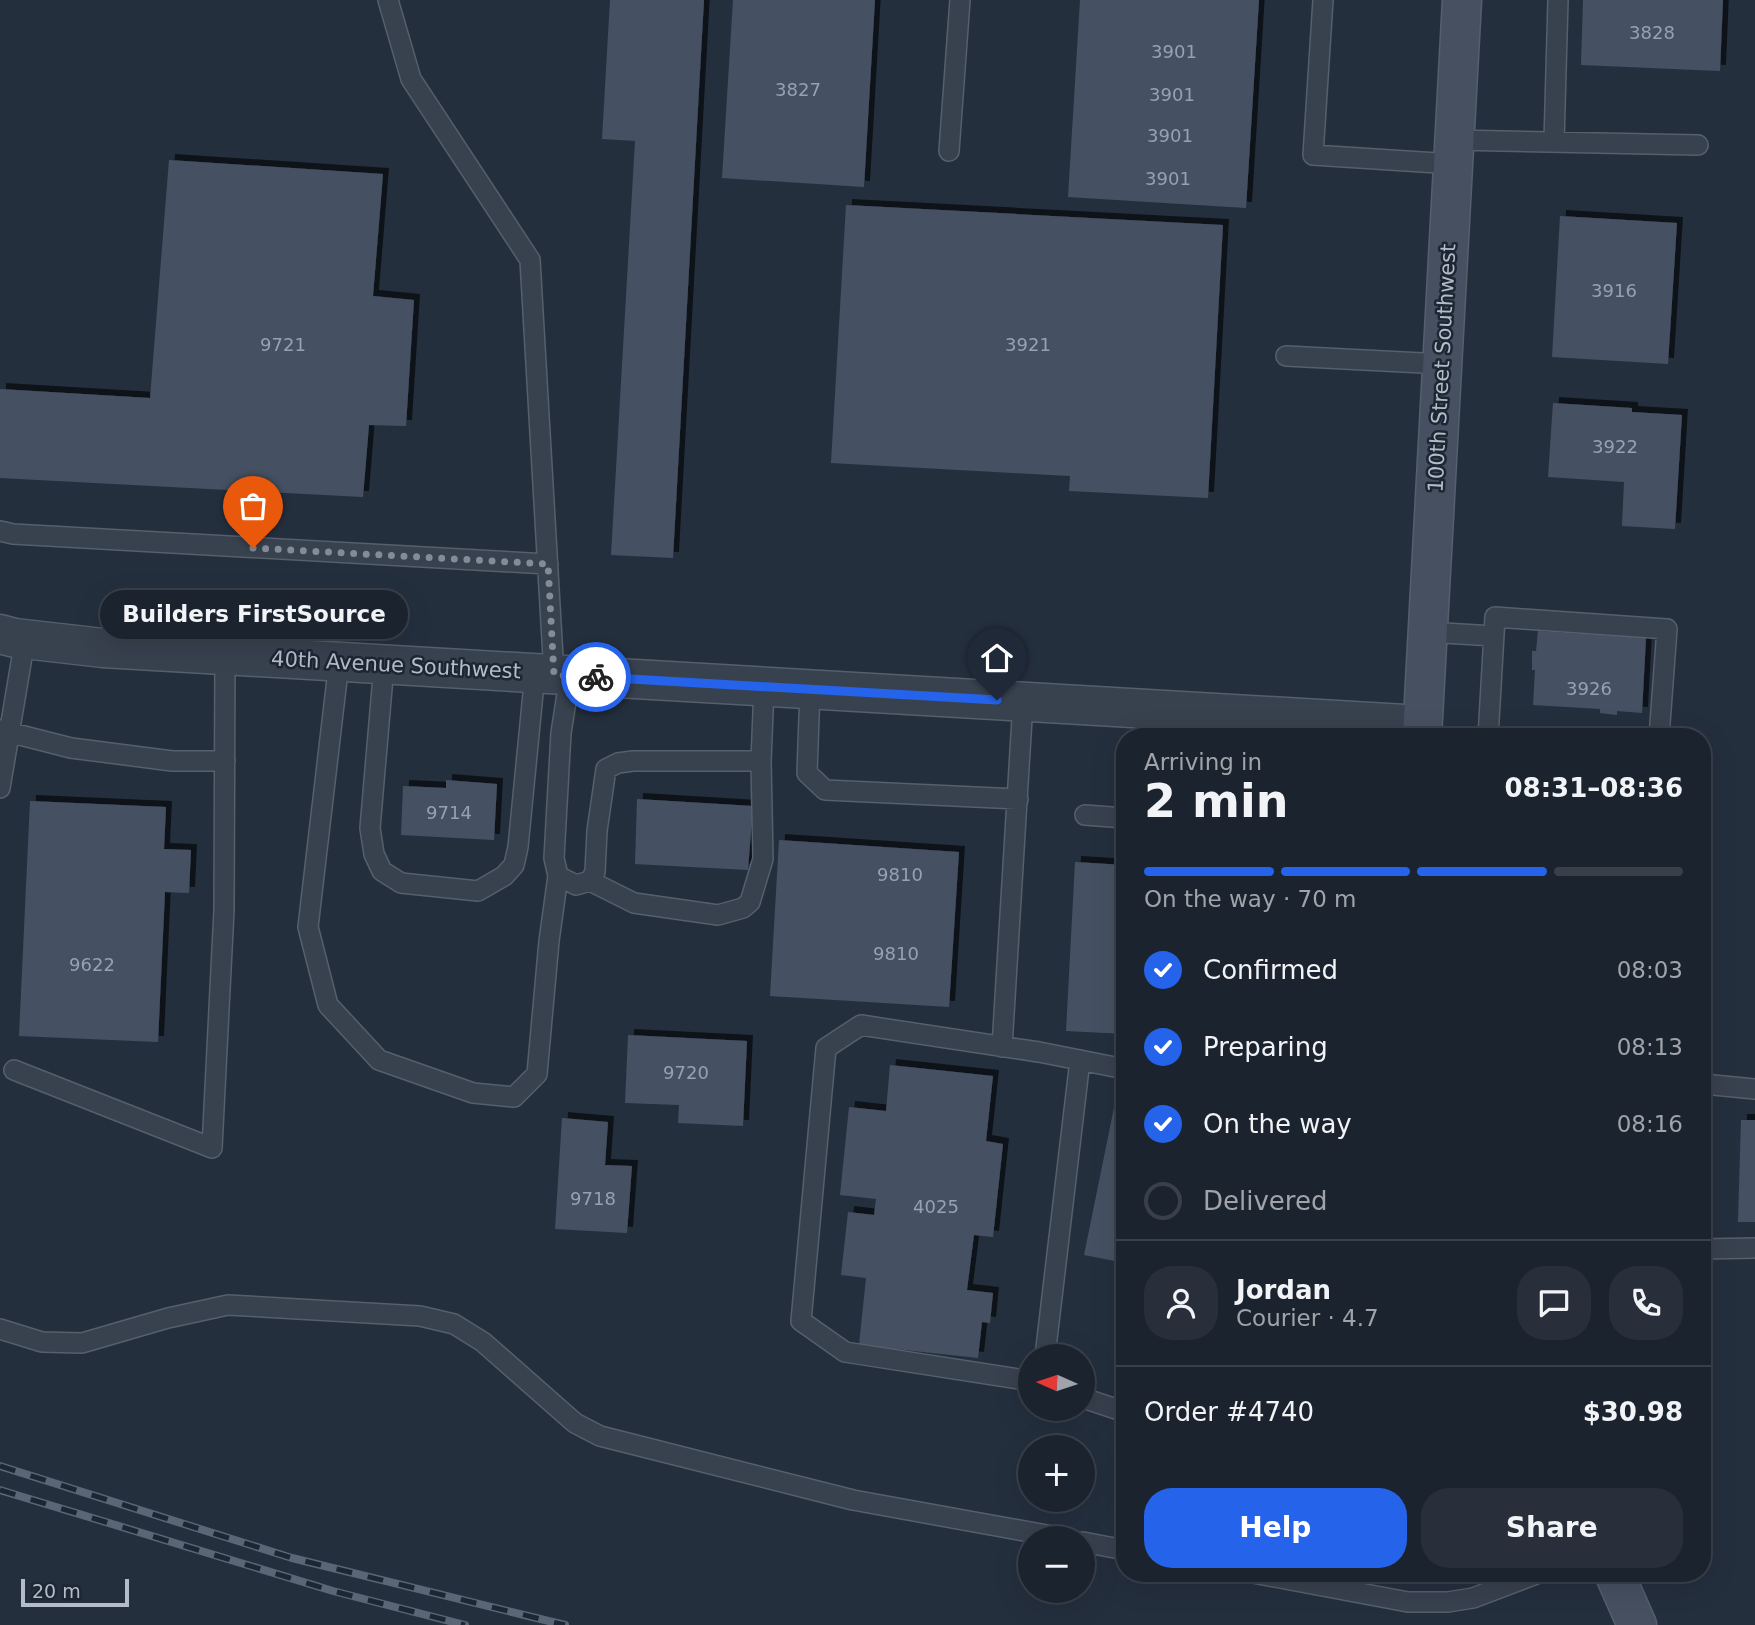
<!DOCTYPE html>
<meta charset="utf-8">
<style>
:root{--surface:#1b232e;--page:#282f3a;--text:#f1f3f6;--muted:#a0a4aa;--line:#39404a;--accent:#2563eb}
body{margin:0;font-family:"DejaVu Sans",sans-serif;background:var(--page);color:var(--text);height:100vh;display:flex;flex-direction:column;font-size:26px;white-space:nowrap}
*{box-sizing:border-box;margin:0}
p{font-size:23px;color:var(--muted)}
.icon{flex:none;width:38px;height:38px;fill:none;stroke:currentColor;stroke-width:2;stroke-linecap:round;stroke-linejoin:round}
.map{position:relative;flex:1;overflow:hidden}
.details{position:absolute;left:1116px;top:728px;width:595px;height:854px;display:flex;flex-direction:column;background:var(--surface);border-radius:28px;box-shadow:0 7px 28px #0002,0 0 0 2px var(--line)}
.details>*{flex:none}
.needle{width:46px;rotate:273deg}
.buttons{position:absolute;left:1018px;top:1344px;display:grid;gap:14px}
.buttons a{display:grid;place-items:center;width:77px;height:77px;border-radius:50%;background:var(--surface);box-shadow:0 7px 28px #0002,0 0 0 2px var(--line);font-size:35px}
.scale{position:absolute;left:21px;bottom:18px;width:108px;box-sizing:border-box;padding-left:7px;border:4px solid #b4bcc9;border-top:0;font-size:19px;line-height:24px;white-space:nowrap;color:#b4bcc9;-webkit-text-stroke:5px #1d2633;paint-order:stroke}
.pin{position:absolute;display:grid;place-items:center;width:60px;height:60px;color:#fff;margin:-72px -30px;border-radius:50% 50% 50% 0;rotate:-45deg;box-shadow:0 0 7px #0007}
.pin .icon{rotate:45deg}
.courier{position:absolute;display:grid;place-items:center;width:70px;height:70px;margin:-35px;border:5px solid #2563eb;border-radius:50%;background:#fff;color:#222;box-shadow:0 2px 9px #0007}
.bubble{position:absolute;height:49px;border-radius:24px;background:var(--surface);box-shadow:0 7px 28px #0002,0 0 0 2px var(--line);font-size:23px;font-weight:700;line-height:49px;text-align:center}
.headline em{font-style:normal;font-weight:700}
.headline div{display:flex;flex-direction:column-reverse}
.headline{display:flex;align-items:center;justify-content:space-between;height:119px;padding:0 28px}
h1{font-size:46px;font-weight:700;line-height:52px}
.bar{display:grid;grid-template-columns:repeat(4,1fr);gap:10px 7px;align-content:center;height:84px;padding:0 28px}
.bar i{height:9px;border-radius:5px;background:var(--line)}
.bar .selected{background:var(--accent)}
.bar p{grid-column:span 4}
.line{display:flex;align-items:center;gap:18px;padding:0 28px;border-top:2px solid var(--line)}
.line div{flex:1}
.round{display:grid;place-items:center;flex:none;width:74px;height:74px;border-radius:28px;background:var(--page)}
ol{padding:0 28px;list-style:none}
li{display:flex;align-items:center;gap:21px;height:77px}
li p{margin-inline-start:auto}
li .icon{padding:7px;border-radius:50%;background:var(--accent);color:#fff;stroke-width:4}
li:last-child{color:var(--muted)}
li i{width:38px;height:38px;border:4px solid var(--line);border-radius:50%}
.cta{display:flex;gap:14px;margin-top:auto;padding:14px 28px}
.cta a{flex:1;height:80px;border-radius:28px;background:var(--accent);color:#fff;font-size:28px;font-weight:700;line-height:80px;text-align:center}
.cta a+a{background:var(--page);color:var(--text)}
.map>svg:first-child{display:block}
.building{fill:#455162;filter:url(#shadow)}
.lines{fill:none;stroke-linecap:round;stroke-linejoin:round}
.service-casing{stroke:#565f6c;stroke-width:22}
.tertiary-casing{stroke:#565f6c;stroke-width:41}
.secondary-casing{stroke:#565f6c;stroke-width:41}
.service{stroke:#38414e;stroke-width:19}
.tertiary{stroke:#38414e;stroke-width:38}
.secondary{stroke:#465061;stroke-width:38}
.rail-casing{stroke:#5a6575;stroke-width:8}
.rail{stroke:#1d2633;stroke-width:5;stroke-dasharray:16;stroke-linecap:butt}
.done{stroke:#828b98;stroke-width:7;stroke-dasharray:0 12.6}
.route{stroke:#2563eb;stroke-width:9}
.labels{text-anchor:middle;dominant-baseline:central;stroke-width:5;stroke-linejoin:round;paint-order:stroke}
.number-label{font-size:18px;fill:#98a1af}
.street-label{font-size:21px;fill:#b4bcc9;stroke:#1d2633}
</style>
<div class="map">
<svg width="1755" height="1625" viewBox="0 0 1755 1625">
<defs>
<filter id="shadow"><feDropShadow dx="6" dy="-6" stdDeviation="0" flood-color="#0009"/></filter>
</defs>
<rect width="100%" height="100%" fill="#242f3e"/>
<path class="building" d="M610,0H704L673,558L611,555L635,141L602,139Z
M733,0H875L864,187L722,178Z
M1080,0H1259L1246,208L1068,197Z
M1583,0H1723L1720,71L1581,65Z
M169,160L383,174L373,296L414,300L406,426L369,425L363,497L0,478V389L150,398Z
M846,205L1223,225L1208,498L1069,491L1070,476L831,463Z
M1560,216L1677,223L1668,364L1552,357Z
M1553,403L1632,408V412L1682,415L1675,529L1622,526L1624,482L1548,477Z
M1538,631L1646,638L1642,713L1617,711V715L1600,713V709L1533,705L1535,670H1532V651H1536Z
M446,780L497,784L494,840L401,835L403,786L446,788Z
M637,799L753,806L748,870L635,864Z
M30,801L166,807L164,849L191,850L189,893L165,892L158,1042L19,1036Z
M779,840L959,852L949,1007L770,996Z
M1075,862L1125,865V1034L1066,1031Z
M628,1035L747,1041L743,1126L678,1123L679,1105L625,1103Z
M890,1065L993,1076L986,1141L1003,1144L993,1237L974,1235L967,1290L993,1293L990,1323L982,1322L978,1358L859,1345L866,1278L841,1275L848,1212L874,1215L876,1199L840,1195L849,1107L886,1111Z
M1117,1093L1125,1094V1263L1084,1255Z
M562,1118L608,1122L605,1165L632,1166L627,1233L555,1229Z
M1741,1120H1755V1222H1738Z"/>
<g class="lines">
<defs>
<path id="service" d="M388,0L411,79L530,260L554,675
M1323,0L1313,155L1453,164
M1454,140L1698,145
M1554,142L1558,0
M949,151L960,0
M1286,356L1442,364
M0,531L13,534L548,564
M1427,632L1494,636
M339,662L308,927L328,1005L379,1060L473,1093L514,1097L537,1074L549,941L558,876
M384,665L370,828L374,854L382,871L401,883L478,891L504,876L514,865L518,847L535,673
M570,675L561,733L554,858L558,876L576,885L590,881L595,872L597,831L606,769L618,763L633,761H761L764,687
M810,689L807,773L825,790L1018,799
M0,730L71,748L172,761H225
M1488,737L1495,617L1667,629L1659,737
M0,788L25,639
M1085,815L1125,818
M590,881L634,903L718,915L743,908L750,902L763,859L761,761
M1002,1047L1023,702
M14,1070L212,1148L224,910L225,655
M1703,1084L1755,1089
M1703,1249L1755,1248
M0,1329L42,1342L82,1343L168,1318L228,1305L420,1316L454,1324L483,1342L575,1423L600,1436L853,1500L1063,1538
M1045,1356L1080,1060
M1031,1381L845,1352L801,1321L826,1048L861,1025L1039,1052L1125,1069
M1083,1398L1125,1412
M1083,1542L1125,1550
M1253,1573L1408,1602H1448L1473,1598L1539,1573"/>
<path id="tertiary" d="M0,634L15,638L103,648L1422,725"/>
<path id="secondary" d="M1422,737L1462,0
M1614,1573L1637,1625"/>
</defs>
<use href="#service" class="service-casing"/>
<use href="#tertiary" class="tertiary-casing"/>
<use href="#secondary" class="secondary-casing"/>
<use href="#service" class="service"/>
<use href="#tertiary" class="tertiary"/>
<use href="#secondary" class="secondary"/>
<defs>
<path id="rail" d="M0,1466L292,1558L565,1625
M0,1490L333,1591L465,1625"/>
</defs>
<use href="#rail" class="rail-casing"/>
<use href="#rail" class="rail"/>
</g>
<g class="lines">
<path class="done" d="M253,548L548,564L554,675L596,677"/>
<path class="route" d="M596,677L997,700"/>
</g>
<g class="labels">
<g class="number-label">
<text x="1652" y="32">3828</text>
<text x="1174" y="51">3901</text>
<text x="798" y="89">3827</text>
<text x="1172" y="94">3901</text>
<text x="1170" y="135">3901</text>
<text x="1168" y="178">3901</text>
<text x="1614" y="290">3916</text>
<text x="283" y="344">9721</text>
<text x="1028" y="344">3921</text>
<text x="1615" y="446">3922</text>
<text x="1589" y="688">3926</text>
<text x="449" y="812">9714</text>
<text x="900" y="874">9810</text>
<text x="896" y="953">9810</text>
<text x="92" y="964">9622</text>
<text x="686" y="1072">9720</text>
<text x="593" y="1198">9718</text>
<text x="936" y="1206">4025</text>
</g>
<g class="street-label">
<text transform="translate(1442 368) rotate(-87)">100th Street Southwest</text>
<text transform="translate(396 665) rotate(3)">40th Avenue Southwest</text>
</g>
</g>
</svg>
<div class="buttons">
<a><svg class="needle" viewBox="-14 -14 28 28"><path d="M0-13l5 13h-10z" fill="#e53935"/><path d="M0 13l5-13h-10z" fill="#a0a4aa"/></svg></a>
<a>+</a>
<a>−</a>
</div>
<div class="scale">20 m</div>
<div class="pin" style="left:253px;top:548px;background:#ea580c"><svg class="icon" aria-label="bag" viewBox="0 0 24 24"><path d="M5 8h14l-1 12H6zM9 8a3 3 0 0 1 6 0"/></svg></div>
<div class="pin" style="left:997px;top:700px;background:#1f2937"><svg class="icon" aria-label="home" viewBox="0 0 24 24"><path d="M3 11l9-7 9 7M6 9v11h12V9"/></svg></div>
<div class="courier" style="left:596px;top:677px"><svg class="icon" aria-label="bike" viewBox="0 0 24 24"><circle cx="6" cy="16" r="4"/><circle cx="18" cy="16" r="4"/><path d="M6 16l4-8h5l3 8M10 8l3 8H6M13 5h3"/></svg></div>
<div class="bubble" style="left:100px;top:590px;width:308px">Builders FirstSource</div>
<section class="details">
<div class="headline"><div><h1>2 min</h1><p>Arriving in</p></div><em>08:31–08:36</em></div>
<div class="bar"><i class="selected"></i><i class="selected"></i><i class="selected"></i><i></i><p>On the way · 70 m</p></div>
<ol>
<li><svg class="icon" aria-label="check" viewBox="0 0 24 24"><path d="M5 12l5 5 9-10"/></svg>Confirmed<p>08:03</p></li>
<li><svg class="icon" aria-label="check" viewBox="0 0 24 24"><path d="M5 12l5 5 9-10"/></svg>Preparing<p>08:13</p></li>
<li><svg class="icon" aria-label="check" viewBox="0 0 24 24"><path d="M5 12l5 5 9-10"/></svg>On the way<p>08:16</p></li>
<li><i></i>Delivered</li>
</ol>
<div class="line" style="height:126px"><a class="round"><svg class="icon" aria-label="person" viewBox="0 0 24 24"><circle cx="12" cy="8" r="4"/><path d="M4 21q1-7 8-7t8 7"/></svg></a><div><b>Jordan</b><p>Courier · 4.7</p></div><a class="round"><svg class="icon" aria-label="chat" viewBox="0 0 24 24"><path d="M4 5h16v11H9l-5 4z"/></svg></a><a class="round"><svg class="icon" aria-label="phone" viewBox="0 0 24 24"><path d="M5 4h4l2 5-3 2q2 4 5 5l2-3 5 2v4C11 20 4 13 5 4z"/></svg></a></div>
<div class="line" style="height:91px"><div>Order #4740</div><b>$30.98</b></div>
<div class="cta"><a>Help</a><a>Share</a></div>
</section>
</div>
